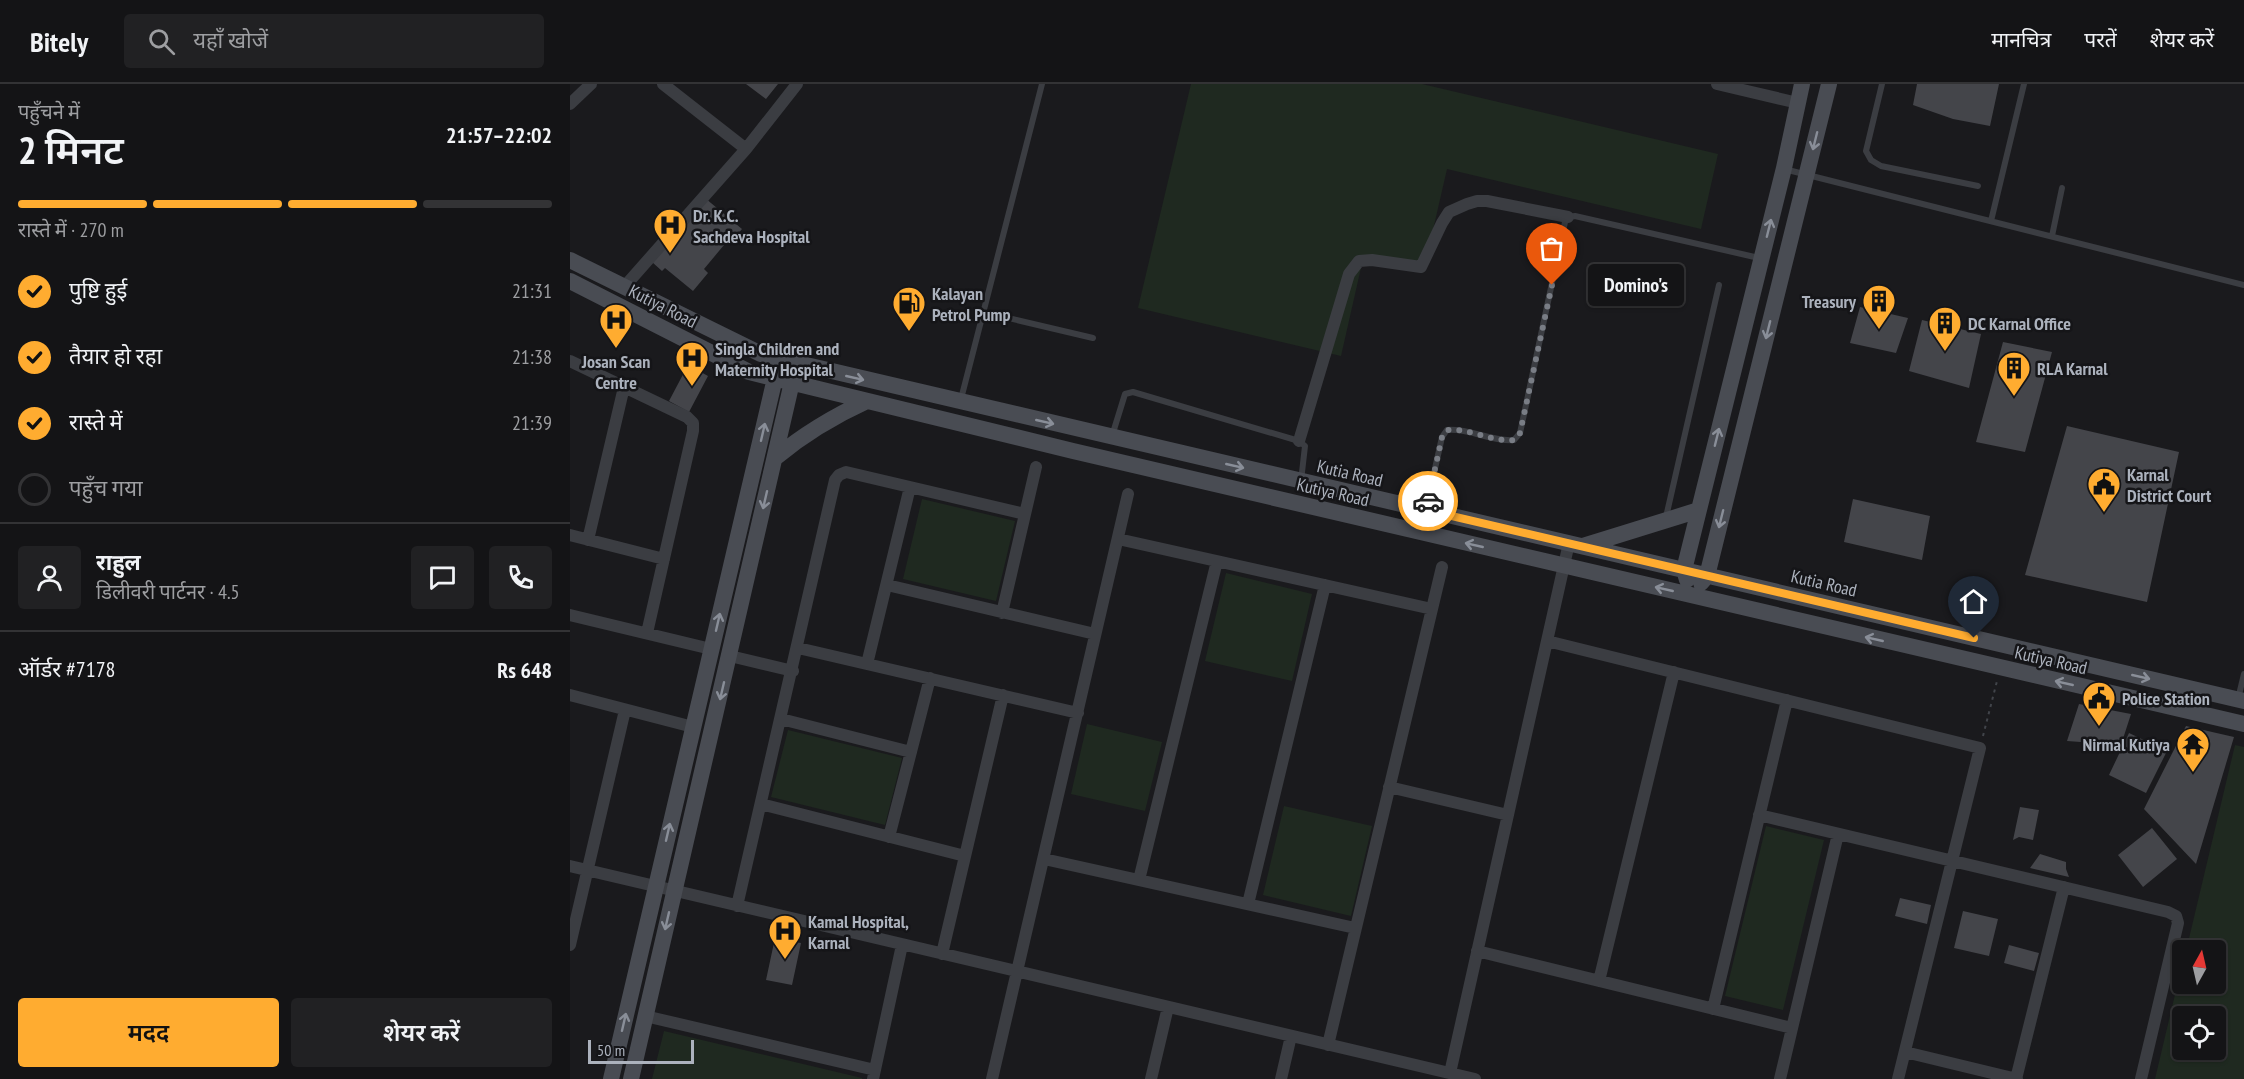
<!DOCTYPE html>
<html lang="hi">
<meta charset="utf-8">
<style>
:root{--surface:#141416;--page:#212123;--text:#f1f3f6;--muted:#9d9ea1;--line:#333335;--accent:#ffac30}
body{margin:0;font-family:"PT Sans Narrow","Noto Sans Devanagari",sans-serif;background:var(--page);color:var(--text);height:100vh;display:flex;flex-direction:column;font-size:22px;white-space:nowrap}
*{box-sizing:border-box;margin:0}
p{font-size:20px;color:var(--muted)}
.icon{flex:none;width:33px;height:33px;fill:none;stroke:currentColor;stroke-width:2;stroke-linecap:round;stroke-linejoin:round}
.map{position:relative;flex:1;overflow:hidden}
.sheet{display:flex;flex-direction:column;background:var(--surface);width:570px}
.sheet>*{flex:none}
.needle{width:39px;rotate:8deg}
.tools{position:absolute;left:1602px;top:856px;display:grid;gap:12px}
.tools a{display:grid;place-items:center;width:54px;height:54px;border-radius:6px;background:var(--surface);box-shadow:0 2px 4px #0004,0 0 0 2px var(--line);font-size:30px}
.scale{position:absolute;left:18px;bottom:15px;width:106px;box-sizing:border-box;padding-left:6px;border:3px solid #acb2bd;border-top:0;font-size:16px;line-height:21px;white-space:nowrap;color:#acb2bd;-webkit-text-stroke:4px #151518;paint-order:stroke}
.pin{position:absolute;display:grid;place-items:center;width:51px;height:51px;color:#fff;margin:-62px -26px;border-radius:50% 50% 50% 0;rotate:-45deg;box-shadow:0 0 6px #0007}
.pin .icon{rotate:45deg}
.courier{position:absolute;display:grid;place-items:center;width:60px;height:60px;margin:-30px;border:4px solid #ffac30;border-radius:50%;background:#fff;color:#222;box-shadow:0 2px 8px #0007}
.bubble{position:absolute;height:42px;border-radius:6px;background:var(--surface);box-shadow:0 2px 4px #0004,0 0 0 2px var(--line);font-size:20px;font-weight:600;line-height:42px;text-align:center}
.summary em{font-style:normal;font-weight:600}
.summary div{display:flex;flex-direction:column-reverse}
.summary{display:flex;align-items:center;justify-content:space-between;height:102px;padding:0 18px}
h1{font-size:39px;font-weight:600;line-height:45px}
.bar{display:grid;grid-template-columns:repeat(4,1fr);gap:9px 6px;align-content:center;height:72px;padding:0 18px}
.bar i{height:8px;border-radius:4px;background:var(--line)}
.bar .current{background:var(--accent)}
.bar p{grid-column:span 4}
.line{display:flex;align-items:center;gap:15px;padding:0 18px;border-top:2px solid var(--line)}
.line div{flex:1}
.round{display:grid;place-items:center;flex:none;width:63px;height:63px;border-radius:6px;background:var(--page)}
ol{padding:0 18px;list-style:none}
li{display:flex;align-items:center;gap:18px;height:66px}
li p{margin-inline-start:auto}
li .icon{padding:6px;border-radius:50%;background:var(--accent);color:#111;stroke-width:4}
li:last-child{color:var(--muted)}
li i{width:33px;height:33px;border:3px solid var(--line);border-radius:50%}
.cta{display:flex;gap:12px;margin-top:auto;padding:12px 18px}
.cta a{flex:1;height:69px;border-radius:6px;background:var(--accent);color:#111;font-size:24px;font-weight:600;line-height:69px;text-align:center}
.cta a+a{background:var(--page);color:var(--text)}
header{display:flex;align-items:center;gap:36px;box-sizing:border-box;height:84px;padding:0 30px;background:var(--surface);border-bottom:2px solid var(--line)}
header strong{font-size:28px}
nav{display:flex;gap:33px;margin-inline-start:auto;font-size:21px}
.search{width:420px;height:54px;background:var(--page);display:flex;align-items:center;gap:15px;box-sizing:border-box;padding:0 21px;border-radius:6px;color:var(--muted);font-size:22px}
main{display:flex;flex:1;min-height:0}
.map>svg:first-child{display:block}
.green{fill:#1f2920;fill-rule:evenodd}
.building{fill:#44454a}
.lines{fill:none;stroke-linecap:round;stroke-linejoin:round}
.path{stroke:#41444a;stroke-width:2;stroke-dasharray:3 4.5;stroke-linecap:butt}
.lane{stroke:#3b3d42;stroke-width:6}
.street{stroke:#3b3d42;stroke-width:12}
.secondary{stroke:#494c53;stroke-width:16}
.oneway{stroke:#898e98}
.done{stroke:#797d85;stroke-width:6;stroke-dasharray:0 10.8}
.route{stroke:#ffac30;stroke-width:8}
.labels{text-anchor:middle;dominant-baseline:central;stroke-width:5;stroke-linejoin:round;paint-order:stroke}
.poi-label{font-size:18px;font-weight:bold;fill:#acb2bd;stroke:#151518;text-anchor:start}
.street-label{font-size:18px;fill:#acb2bd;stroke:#151518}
</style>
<header>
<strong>Bitely</strong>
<div class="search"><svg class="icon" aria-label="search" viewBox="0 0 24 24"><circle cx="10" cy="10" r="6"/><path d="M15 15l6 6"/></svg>यहाँ खोजें</div>
<nav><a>मानचित्र</a><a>परतें</a><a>शेयर करें</a></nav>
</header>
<main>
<section class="sheet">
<div class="summary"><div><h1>2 मिनट</h1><p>पहुँचने में</p></div><em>21:57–22:02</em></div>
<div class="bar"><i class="current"></i><i class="current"></i><i class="current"></i><i></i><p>रास्ते में · 270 m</p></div>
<ol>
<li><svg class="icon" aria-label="check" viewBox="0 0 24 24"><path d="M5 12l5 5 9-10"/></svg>पुष्टि हुई<p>21:31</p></li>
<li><svg class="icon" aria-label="check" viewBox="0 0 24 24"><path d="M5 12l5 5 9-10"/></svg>तैयार हो रहा<p>21:38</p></li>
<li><svg class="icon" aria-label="check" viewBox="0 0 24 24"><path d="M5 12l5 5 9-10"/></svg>रास्ते में<p>21:39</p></li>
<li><i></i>पहुँच गया</li>
</ol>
<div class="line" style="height:108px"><a class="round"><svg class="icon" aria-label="person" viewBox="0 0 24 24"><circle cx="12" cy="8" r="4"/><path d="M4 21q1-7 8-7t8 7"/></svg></a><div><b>राहुल</b><p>डिलीवरी पार्टनर · 4.5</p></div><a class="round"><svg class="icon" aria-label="chat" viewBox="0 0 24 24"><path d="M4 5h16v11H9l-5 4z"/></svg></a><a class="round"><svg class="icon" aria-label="phone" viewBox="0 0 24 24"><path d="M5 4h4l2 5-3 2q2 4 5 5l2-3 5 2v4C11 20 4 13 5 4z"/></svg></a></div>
<div class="line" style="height:78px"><div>ऑर्डर #7178</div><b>Rs 648</b></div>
<div class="cta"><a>मदद</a><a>शेयर करें</a></div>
</section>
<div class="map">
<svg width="1674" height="995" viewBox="0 0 1674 995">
<rect width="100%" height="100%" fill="#1a1a1d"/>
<path class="green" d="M621,0H852L1148,70L1131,145L877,85L853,189L793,175L771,272L568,224Z
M352,415L445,437L426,517L333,495Z
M656,489L742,510L722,597L635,577Z
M517,640L592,658L575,727L501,710Z
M218,646L332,674L315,741L201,713Z
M1665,661L1674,663V995H1585L1612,881V900H1646V867H1616ZM1612,933H1646V966H1612Z
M714,722L802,742L781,832L693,811Z
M1196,742L1254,756L1213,926L1155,912Z
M94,947L292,994V995H82Z"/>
<path class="building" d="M176,0H208L196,15Z
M1347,0H1429L1420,42L1383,35L1343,21Z
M135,114L172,145L167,151L164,149L134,185L138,189L123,207L95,184L92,187L82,178Z
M1290,223L1338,234L1326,269L1280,259Z
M1352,236L1411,250L1399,304L1339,287Z
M1433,258L1482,268L1455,368L1406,358Z
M118,281L138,292L119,328L99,317Z
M1497,342L1609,368L1577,518L1455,491Z
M1283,415L1360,432L1352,476L1274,458Z
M1509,620L1561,630L1551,661L1497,657Z
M1616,642L1664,653L1626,780L1574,725Z
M1559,649L1597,667L1576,709L1539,691Z
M1450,723L1469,726L1463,756L1449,753L1443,756Z
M1582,744L1607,775L1573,803L1548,771Z
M1470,770L1496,778V785L1499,793L1460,784Z
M1330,814L1361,821L1357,840L1325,832Z
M1393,827L1428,835L1419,872L1384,864Z
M205,854L231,859L222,901L196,896Z
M1439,861L1469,869L1464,887L1434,879Z"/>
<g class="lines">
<path class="path" d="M1413,652L1427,597"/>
<path class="lane" d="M1312,0L1296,67L1301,76L1311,82L1408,102
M1214,85L1674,201
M1421,137L1454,0
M1482,152L1492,104
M413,228L523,254
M391,315L472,0
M542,352L555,310L563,308L729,357L735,362L731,397
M856,425L872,353L877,346C900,344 921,358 944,356L950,349L995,138L998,133L1005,132L1189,174
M1096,433L1149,201
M1668,615L1674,590"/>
<path class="street" d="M93,0L176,65
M1147,0L1228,19
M0,20L21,0
M55,202L176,65L227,0
M0,277L117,333L123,339V347L77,549
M729,357L779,190L789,177L802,176L851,183L872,139L879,128L897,120L907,117H917L998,133
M0,451L94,475
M548,455L862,525
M18,456L54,303
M317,501L525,550
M432,529L466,383
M0,531L141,565
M977,557L1410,664L1328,995
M228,564L508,629
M160,572L223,587
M297,580L340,403
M0,611L123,643
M211,635L341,668
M819,703L938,731
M191,720L395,772
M1189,731L1598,828L1606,832L1608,839L1571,995
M319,753L360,594
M474,775L785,844
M0,782L905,995
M569,796L647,477
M678,820L755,501
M167,822L265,396L269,391L276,388L455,430
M0,861L55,626
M907,867L1222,944
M372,870L433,611
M1029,897L1104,588
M1143,925L1217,616
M75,932L305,986
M758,961L872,483
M1335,968L1447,995
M880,989L999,459
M303,995L332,861
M422,995L558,410
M581,995L598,923
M711,995L721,952
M1210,995L1268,750
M1446,995L1494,803"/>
<path class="secondary" d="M0,176L191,270L219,277L1674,617
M0,197L179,288L503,367L1674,640
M205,374C234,350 264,332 297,317
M1013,462L1129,426
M1117,496L1114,486L1214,84L1232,0
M1131,499L1137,492L1259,0
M41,995L205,294L212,285
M61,995L222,298L220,287"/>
</g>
<defs><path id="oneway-shaft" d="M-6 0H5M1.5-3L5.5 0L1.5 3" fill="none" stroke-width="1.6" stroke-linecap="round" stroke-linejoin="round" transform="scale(1.5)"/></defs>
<g class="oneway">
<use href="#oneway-shaft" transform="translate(1245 57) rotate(104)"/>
<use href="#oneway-shaft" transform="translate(1199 144) rotate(-76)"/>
<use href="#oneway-shaft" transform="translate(1198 246) rotate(104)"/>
<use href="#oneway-shaft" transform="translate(285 294) rotate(13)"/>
<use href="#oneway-shaft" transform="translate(475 338) rotate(13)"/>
<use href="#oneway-shaft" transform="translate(193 348) rotate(-77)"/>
<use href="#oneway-shaft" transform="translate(1147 353) rotate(-76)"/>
<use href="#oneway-shaft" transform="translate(665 382) rotate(13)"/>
<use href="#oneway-shaft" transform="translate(195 416) rotate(103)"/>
<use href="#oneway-shaft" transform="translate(1151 435) rotate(104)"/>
<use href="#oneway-shaft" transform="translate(904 461) rotate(-167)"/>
<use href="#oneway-shaft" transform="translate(1094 505) rotate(-167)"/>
<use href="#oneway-shaft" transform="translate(148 538) rotate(-77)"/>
<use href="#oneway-shaft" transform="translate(1304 555) rotate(-167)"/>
<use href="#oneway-shaft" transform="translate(1571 593) rotate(13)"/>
<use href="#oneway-shaft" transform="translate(1494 599) rotate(-167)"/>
<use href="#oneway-shaft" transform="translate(152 607) rotate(103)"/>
<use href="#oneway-shaft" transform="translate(98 748) rotate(-77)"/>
<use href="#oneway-shaft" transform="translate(97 837) rotate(103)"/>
<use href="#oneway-shaft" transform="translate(54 938) rotate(-77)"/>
</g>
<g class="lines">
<path class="done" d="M858,417L872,353L877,346C900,344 921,358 944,356L950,349L982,201"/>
<path class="route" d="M858,417L856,426L1404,554"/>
</g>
<defs>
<symbol id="hospital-pin" viewBox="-11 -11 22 30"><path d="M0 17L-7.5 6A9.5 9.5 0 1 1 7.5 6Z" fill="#ffac30" stroke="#151518"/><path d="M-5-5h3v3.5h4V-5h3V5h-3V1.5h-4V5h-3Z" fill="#111"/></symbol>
<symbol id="building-pin" viewBox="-11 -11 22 30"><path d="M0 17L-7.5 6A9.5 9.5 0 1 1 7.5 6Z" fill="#ffac30" stroke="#151518"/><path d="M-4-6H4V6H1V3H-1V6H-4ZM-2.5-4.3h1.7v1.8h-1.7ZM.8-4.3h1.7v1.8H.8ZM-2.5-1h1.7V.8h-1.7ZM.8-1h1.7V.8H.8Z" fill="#111"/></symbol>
<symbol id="fuel-pin" viewBox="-11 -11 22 30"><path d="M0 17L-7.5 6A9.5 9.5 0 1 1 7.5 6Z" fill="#ffac30" stroke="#151518"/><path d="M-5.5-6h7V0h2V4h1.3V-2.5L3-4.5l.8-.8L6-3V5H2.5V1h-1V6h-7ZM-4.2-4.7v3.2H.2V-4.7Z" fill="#111"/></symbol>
<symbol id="civic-pin" viewBox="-11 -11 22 30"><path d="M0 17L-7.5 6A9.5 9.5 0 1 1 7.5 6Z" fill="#ffac30" stroke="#151518"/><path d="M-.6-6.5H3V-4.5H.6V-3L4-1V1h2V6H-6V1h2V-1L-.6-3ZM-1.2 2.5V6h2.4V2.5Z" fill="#111"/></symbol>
<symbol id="temple-pin" viewBox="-11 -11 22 30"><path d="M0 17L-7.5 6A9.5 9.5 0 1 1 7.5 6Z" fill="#ffac30" stroke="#151518"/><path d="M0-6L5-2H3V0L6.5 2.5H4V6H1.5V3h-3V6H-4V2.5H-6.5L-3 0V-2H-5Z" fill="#111"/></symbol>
</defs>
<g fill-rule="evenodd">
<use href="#hospital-pin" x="81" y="122" width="38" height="52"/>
<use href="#building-pin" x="1290" y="198" width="38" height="52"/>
<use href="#fuel-pin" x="320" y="200" width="38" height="52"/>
<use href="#hospital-pin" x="27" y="217" width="38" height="52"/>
<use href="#building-pin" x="1356" y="220" width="38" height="52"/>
<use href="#hospital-pin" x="103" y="255" width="38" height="52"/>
<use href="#building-pin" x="1425" y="265" width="38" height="52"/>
<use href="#civic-pin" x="1515" y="381" width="38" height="52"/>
<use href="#civic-pin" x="1510" y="595" width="38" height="52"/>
<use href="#temple-pin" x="1604" y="641" width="38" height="52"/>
<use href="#hospital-pin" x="196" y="828" width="38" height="52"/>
</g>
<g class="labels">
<g class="poi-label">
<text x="123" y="131">Dr. K.C.<tspan x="123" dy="21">Sachdeva Hospital</tspan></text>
<text x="362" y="209">Kalayan<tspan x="362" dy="21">Petrol Pump</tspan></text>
<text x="1286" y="217" text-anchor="end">Treasury</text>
<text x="1398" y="239">DC Karnal Office</text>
<text x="145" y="264">Singla Children and<tspan x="145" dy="21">Maternity Hospital</tspan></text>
<text x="46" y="277" text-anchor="middle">Josan Scan<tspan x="46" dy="21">Centre</tspan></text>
<text x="1467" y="284">RLA Karnal</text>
<text x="1557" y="390">Karnal<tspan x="1557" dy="21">District Court</tspan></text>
<text x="1552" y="614">Police Station</text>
<text x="1600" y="660" text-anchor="end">Nirmal Kutiya</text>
<text x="238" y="837">Kamal Hospital,<tspan x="238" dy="21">Karnal</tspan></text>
</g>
<g class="street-label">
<text transform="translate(93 222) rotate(27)">Kutiya Road</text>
<text transform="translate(780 389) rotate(13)">Kutia Road</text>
<text transform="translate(763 408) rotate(13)">Kutiya Road</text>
<text transform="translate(1254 499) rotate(13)">Kutia Road</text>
<text transform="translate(1481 576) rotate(13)">Kutiya Road</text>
</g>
</g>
</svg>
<div class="tools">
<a><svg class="needle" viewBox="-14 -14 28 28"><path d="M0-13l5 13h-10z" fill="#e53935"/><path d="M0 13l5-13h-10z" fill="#9d9ea1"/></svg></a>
<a><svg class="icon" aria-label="locate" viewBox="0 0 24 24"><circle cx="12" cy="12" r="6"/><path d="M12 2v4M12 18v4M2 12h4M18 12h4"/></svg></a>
</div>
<div class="scale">50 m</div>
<div class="pin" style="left:982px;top:201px;background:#ea580c"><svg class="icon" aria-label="bag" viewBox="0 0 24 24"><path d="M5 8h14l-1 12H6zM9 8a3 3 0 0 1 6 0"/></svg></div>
<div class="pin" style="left:1404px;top:554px;background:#1f2937"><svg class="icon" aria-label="home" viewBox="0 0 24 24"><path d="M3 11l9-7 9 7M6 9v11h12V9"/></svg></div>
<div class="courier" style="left:858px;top:417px"><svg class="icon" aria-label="car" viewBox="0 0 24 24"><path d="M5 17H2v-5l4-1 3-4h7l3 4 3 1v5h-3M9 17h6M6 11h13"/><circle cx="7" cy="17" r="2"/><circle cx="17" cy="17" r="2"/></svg></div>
<div class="bubble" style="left:1018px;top:180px;width:96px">Domino's</div>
</div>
</main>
